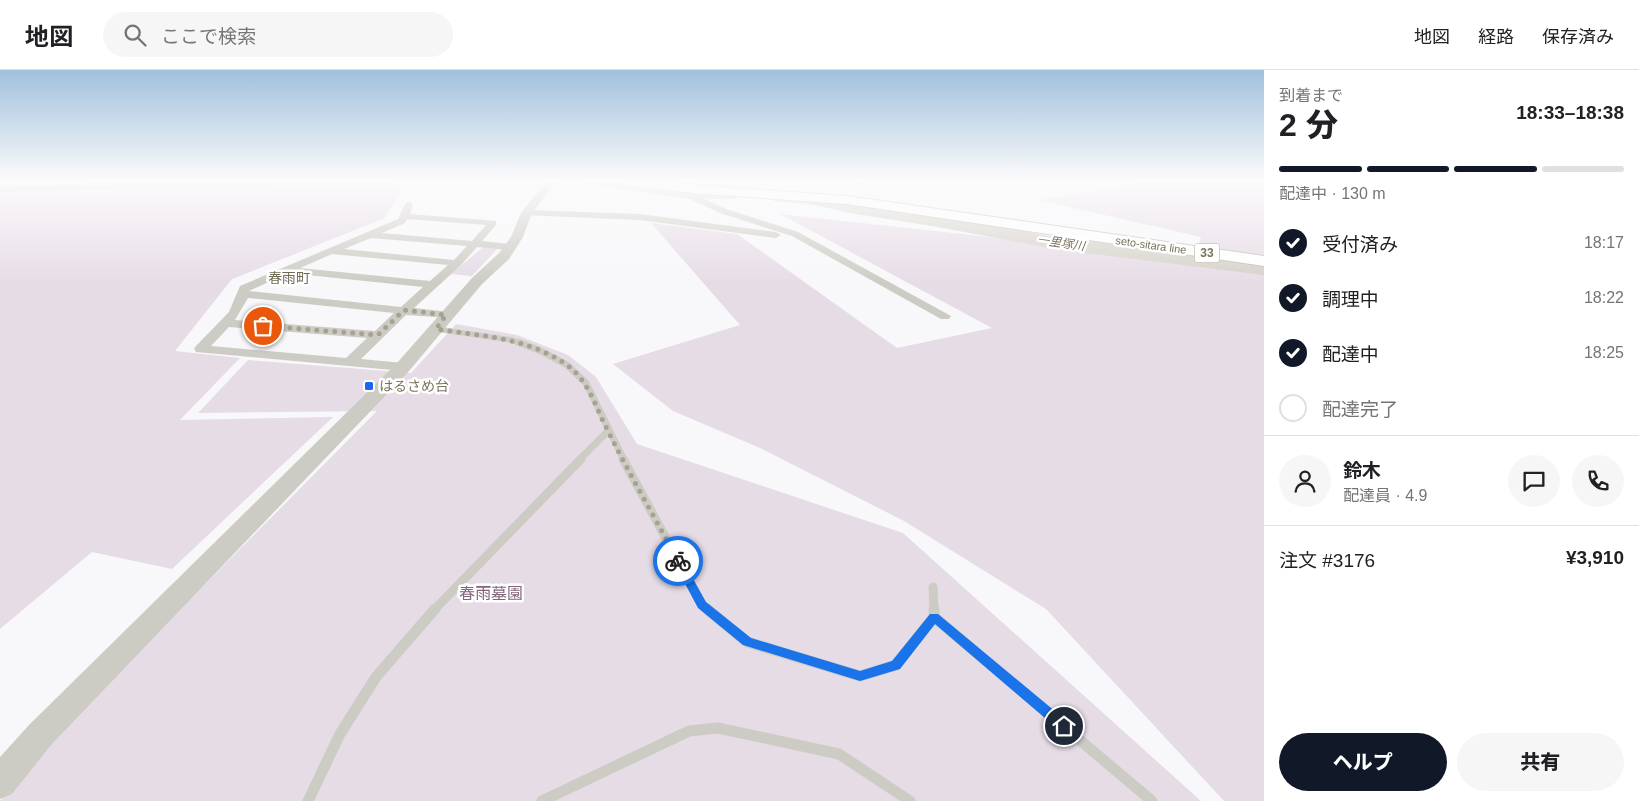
<!DOCTYPE html>
<html lang="ja">
<meta charset="utf-8">
<style>
:root{--surface:#fff;--page:#f6f6f6;--text:#202124;--muted:#757577;--line:#e0e0e0;--accent:#111827}
body{margin:0;font-family:Arial,"Noto Sans JP",sans-serif;background:var(--page);color:var(--text);height:100vh;display:flex;flex-direction:column;font-size:19px;white-space:nowrap}
*{box-sizing:border-box;margin:0}
p{font-size:16px;color:var(--muted)}
.icon{flex:none;width:28px;height:28px;fill:none;stroke:currentColor;stroke-width:2;stroke-linecap:round;stroke-linejoin:round}
.map{position:relative;flex:1;overflow:hidden}
.details{display:flex;flex-direction:column;background:var(--surface);width:375px}
.details>*{flex:none}
.pin{position:absolute;display:grid;place-items:center;width:42px;height:42px;color:#fff;margin:-21px;border:2px solid #fff;border-radius:50%;box-shadow:0 1px 5px #0007}
.courier{position:absolute;display:grid;place-items:center;width:50px;height:50px;margin:-25px;border:4px solid #1a73e8;border-radius:50%;background:#fff;color:#222;box-shadow:0 1px 6px #0007}
.overview em{font-style:normal;font-weight:800}
.overview div{display:flex;flex-direction:column-reverse}
.overview{display:flex;align-items:center;justify-content:space-between;height:85px;padding:0 15px}
h1{font-size:32px;font-weight:800;line-height:38px}
.bar{display:grid;grid-template-columns:repeat(4,1fr);gap:8px 5px;align-content:center;height:60px;padding:0 15px}
.bar i{height:6px;border-radius:4px;background:var(--line)}
.bar .current{background:var(--accent)}
.bar p{grid-column:span 4}
.line{display:flex;align-items:center;gap:12px;padding:0 15px;border-top:1px solid var(--line)}
.line div{flex:1}
.round{display:grid;place-items:center;flex:none;width:52px;height:52px;border-radius:26px;background:var(--page)}
ol{padding:0 15px;list-style:none}
li{display:flex;align-items:center;gap:15px;height:55px}
li p{margin-inline-start:auto}
li .icon{padding:5px;border-radius:50%;background:var(--accent);color:#fff;stroke-width:4}
li:last-child{color:var(--muted)}
li i{width:28px;height:28px;border:2px solid var(--line);border-radius:50%}
.action{display:flex;gap:10px;margin-top:auto;padding:10px 15px}
.action a{flex:1;height:58px;border-radius:30px;background:var(--accent);color:#fff;font-size:20px;font-weight:800;line-height:58px;text-align:center}
.action a+a{background:var(--page);color:var(--text)}
header{display:flex;align-items:center;gap:30px;box-sizing:border-box;height:70px;padding:0 25px;background:var(--surface);border-bottom:1px solid var(--line)}
header strong{font-size:24px}
nav{display:flex;gap:28px;margin-inline-start:auto;font-size:18px}
.search{width:350px;height:45px;background:var(--page);display:flex;align-items:center;gap:12px;box-sizing:border-box;padding:0 18px;border-radius:28px;color:var(--muted);font-size:19px}
main{display:flex;flex:1;min-height:0}
.map>svg:first-child{display:block}
.green{fill:#e6dce6}
.lines{fill:none;stroke-linecap:round;stroke-linejoin:round}
.river{fill:#d6d2c9;fill-rule:evenodd}
.primary-casing{stroke:#c2c1ba;stroke-width:2}
.service-far3{stroke:#cdccc4;stroke-width:5.5}
.service-far2{stroke:#cdccc4;stroke-width:7}
.service-far1{stroke:#cdccc4;stroke-width:9}
.service{stroke:#cdccc4;stroke-width:11}
.minor{fill:#cdccc4;fill-rule:evenodd}
.tertiary{fill:#cdccc4;fill-rule:evenodd}
.primary{fill:#fff;fill-rule:evenodd}
.route{fill:#1a73e8}
.done{stroke:#a5a291;stroke-width:5;stroke-dasharray:0 9}
.poi-dot{fill:#1e66f2;stroke:#fff;stroke-width:2}
.labels{text-anchor:middle;dominant-baseline:central;stroke-width:5;stroke-linejoin:round;paint-order:stroke}
.far-street-label{font-size:11px;fill:#797459;stroke:#fff}
.far-water-label{font-size:12px;font-style:italic;fill:#7e745d;stroke:#fff}
.shield{fill:#fff;stroke:#a19e8b;stroke-width:1}
.shield-label{font-size:12px;font-weight:bold;fill:#797459}
.far-quarter-label{font-size:14px;fill:#6f6b54;stroke:#fff}
.poi-label{font-size:14px;fill:#797459;stroke:#fff;text-anchor:start}
.near-park-label{font-size:16px;fill:#81657b;stroke:#fff}
</style>
<header>
<strong>地図</strong>
<div class="search"><svg class="icon" aria-label="search" viewBox="0 0 24 24"><circle cx="10" cy="10" r="6"/><path d="M15 15l6 6"/></svg>ここで検索</div>
<nav><a>地図</a><a>経路</a><a>保存済み</a></nav>
</header>
<main>
<div class="map">
<svg width="1264" height="731" viewBox="0 0 1264 731">
<rect width="100%" height="100%" fill="#f8f7f9"/>
<path class="green" d="M160,110H393L401,120L385,148L232,209L175,281L240,288L180,350L333,347L172,499L92,482L0,559V120L155,114Z
M1132,110H1264V731H1224L1046,539L904,451L760,378L673,341L613,294L740,255L651,153L737,164L897,278L992,258L780,144L972,165L1192,194L1201,167L1039,130L1139,114Z
M483,177L498,178L472,206L451,204Z
M456,254L517,265L568,285L596,307L637,374L903,463L1201,731H0L87,633L377,341L198,343L248,290L411,303Z"/>
<g class="lines">
<path class="river" d="M583,110H628L681,118L731,119L737,120L740,124L737,128L731,129L681,128L591,115L585,113Z
M780,122L810,124L850,133L938,145L1054,167L1264,191V205L1054,179L938,157L850,143L810,134L774,131L771,127L774,123Z"/>
<defs>
<path id="primary" d="M615,110H656L693,115L847,126L1264,186V196L847,134L693,123L621,114Z
M854,110H884C877,116 861,116 854,110Z"/>
</defs>
<use href="#primary" class="primary-casing"/>
<path class="service-far3" d="M436,259L512,270L521,274"/>
<path class="service-far2" d="M518,272L541,281L567,295L586,313L624,390
M579,390L608,361"/>
<path class="service-far1" d="M623,389L702,535L708,540
M933,517L934,540
M434,540L581,389"/>
<path class="service" d="M707,539L747,572L860,606L896,595L934,547V539
M934,547L1152,731
M308,731L340,664L376,607L435,539
M542,731L689,661L718,658L839,684L910,731"/>
<path class="minor" d="M231,110H342L338,112L0,122V116Z
M690,117L697,119L694,124L726,139L798,162L951,246L949,249H941L792,166L720,143L686,127L685,125Z
M409,131L413,134L410,144L496,151V155L482,171L511,174L516,177L511,180L477,177L461,195L414,238L450,242L452,245L450,248L406,245L361,289L403,293L410,297L408,300L403,301L196,282L194,279L196,276L229,242L240,216L398,149L405,134ZM407,149L486,155L472,171L382,163L405,153ZM371,168L467,176L454,190L344,179ZM332,184L448,195L430,211L300,198ZM288,203L423,217L401,237L249,221ZM248,228L394,243L375,261L235,250ZM229,257L367,268L346,288L211,276Z
M527,140L640,144L776,162L781,165L776,168L640,150L524,145V141Z"/>
<path class="tertiary" d="M547,110H558L532,143L523,167L509,189L482,214L409,301L51,675L12,724L0,729V687L29,655L397,293L472,208L499,183L511,167L521,143Z"/>
<use href="#primary" class="primary"/>
</g>
<linearGradient id="sky" x2="0" y2="1"><stop stop-color="#a1c0dc"/><stop offset="0.52" stop-color="#fcfbfc"/><stop offset="1" stop-color="#fcfbfc" stop-opacity="0"/></linearGradient>
<rect width="1264" height="213" fill="url(#sky)"/>
<path class="route" d="M678,488L682,489L706,532L751,568L860,601L892,591L930,544H938L1068,652L1070,656L1068,660L1064,662L1059,660L935,554L900,599L860,611L743,575L698,538L673,491Z"/>
<g class="lines">
<path class="done" d="M263,256L378,265L404,240L446,245L436,259C481,266 529,268 567,295C590,312 595,337 608,361C630,405 655,448 678,491"/>
</g>
<rect class="poi-dot" x="364" y="311" width="10" height="10" rx="2.5"/>
<g class="labels">
<g class="far-street-label">
<text transform="translate(1151 175) rotate(8)">seto-sitara line</text>
</g>
<g class="far-water-label">
<text transform="translate(1061 173) rotate(8)">一里塚川</text>
</g>
<rect class="shield" x="1194.5" y="173.5" width="25" height="19" rx="4"/>
<g class="shield-label">
<text x="1207" y="183">33</text>
</g>
<g class="far-quarter-label">
<text x="289" y="208">春雨町</text>
</g>
<g class="poi-label">
<text x="379" y="316">はるさめ台</text>
</g>
<g class="near-park-label">
<text x="491" y="523">春雨墓園</text>
</g>
</g>
</svg>
<div class="pin" style="left:263px;top:256px;background:#ea580c"><svg class="icon" aria-label="bag" viewBox="0 0 24 24"><path d="M5 8h14l-1 12H6zM9 8a3 3 0 0 1 6 0"/></svg></div>
<div class="pin" style="left:1064px;top:656px;background:#1f2937"><svg class="icon" aria-label="home" viewBox="0 0 24 24"><path d="M3 11l9-7 9 7M6 9v11h12V9"/></svg></div>
<div class="courier" style="left:678px;top:491px"><svg class="icon" aria-label="bike" viewBox="0 0 24 24"><circle cx="6" cy="16" r="4"/><circle cx="18" cy="16" r="4"/><path d="M6 16l4-8h5l3 8M10 8l3 8H6M13 5h3"/></svg></div>
</div>
<section class="details">
<div class="overview"><div><h1>2 分</h1><p>到着まで</p></div><em>18:33–18:38</em></div>
<div class="bar"><i class="current"></i><i class="current"></i><i class="current"></i><i></i><p>配達中 · 130 m</p></div>
<ol>
<li><svg class="icon" aria-label="check" viewBox="0 0 24 24"><path d="M5 12l5 5 9-10"/></svg>受付済み<p>18:17</p></li>
<li><svg class="icon" aria-label="check" viewBox="0 0 24 24"><path d="M5 12l5 5 9-10"/></svg>調理中<p>18:22</p></li>
<li><svg class="icon" aria-label="check" viewBox="0 0 24 24"><path d="M5 12l5 5 9-10"/></svg>配達中<p>18:25</p></li>
<li><i></i>配達完了</li>
</ol>
<div class="line" style="height:90px"><a class="round"><svg class="icon" aria-label="person" viewBox="0 0 24 24"><circle cx="12" cy="8" r="4"/><path d="M4 21q1-7 8-7t8 7"/></svg></a><div><b>鈴木</b><p>配達員 · 4.9</p></div><a class="round"><svg class="icon" aria-label="chat" viewBox="0 0 24 24"><path d="M4 5h16v11H9l-5 4z"/></svg></a><a class="round"><svg class="icon" aria-label="phone" viewBox="0 0 24 24"><path d="M5 4h4l2 5-3 2q2 4 5 5l2-3 5 2v4C11 20 4 13 5 4z"/></svg></a></div>
<div class="line" style="height:65px"><div>注文 #3176</div><b>¥3,910</b></div>
<div class="action"><a>ヘルプ</a><a>共有</a></div>
</section>
</main>
